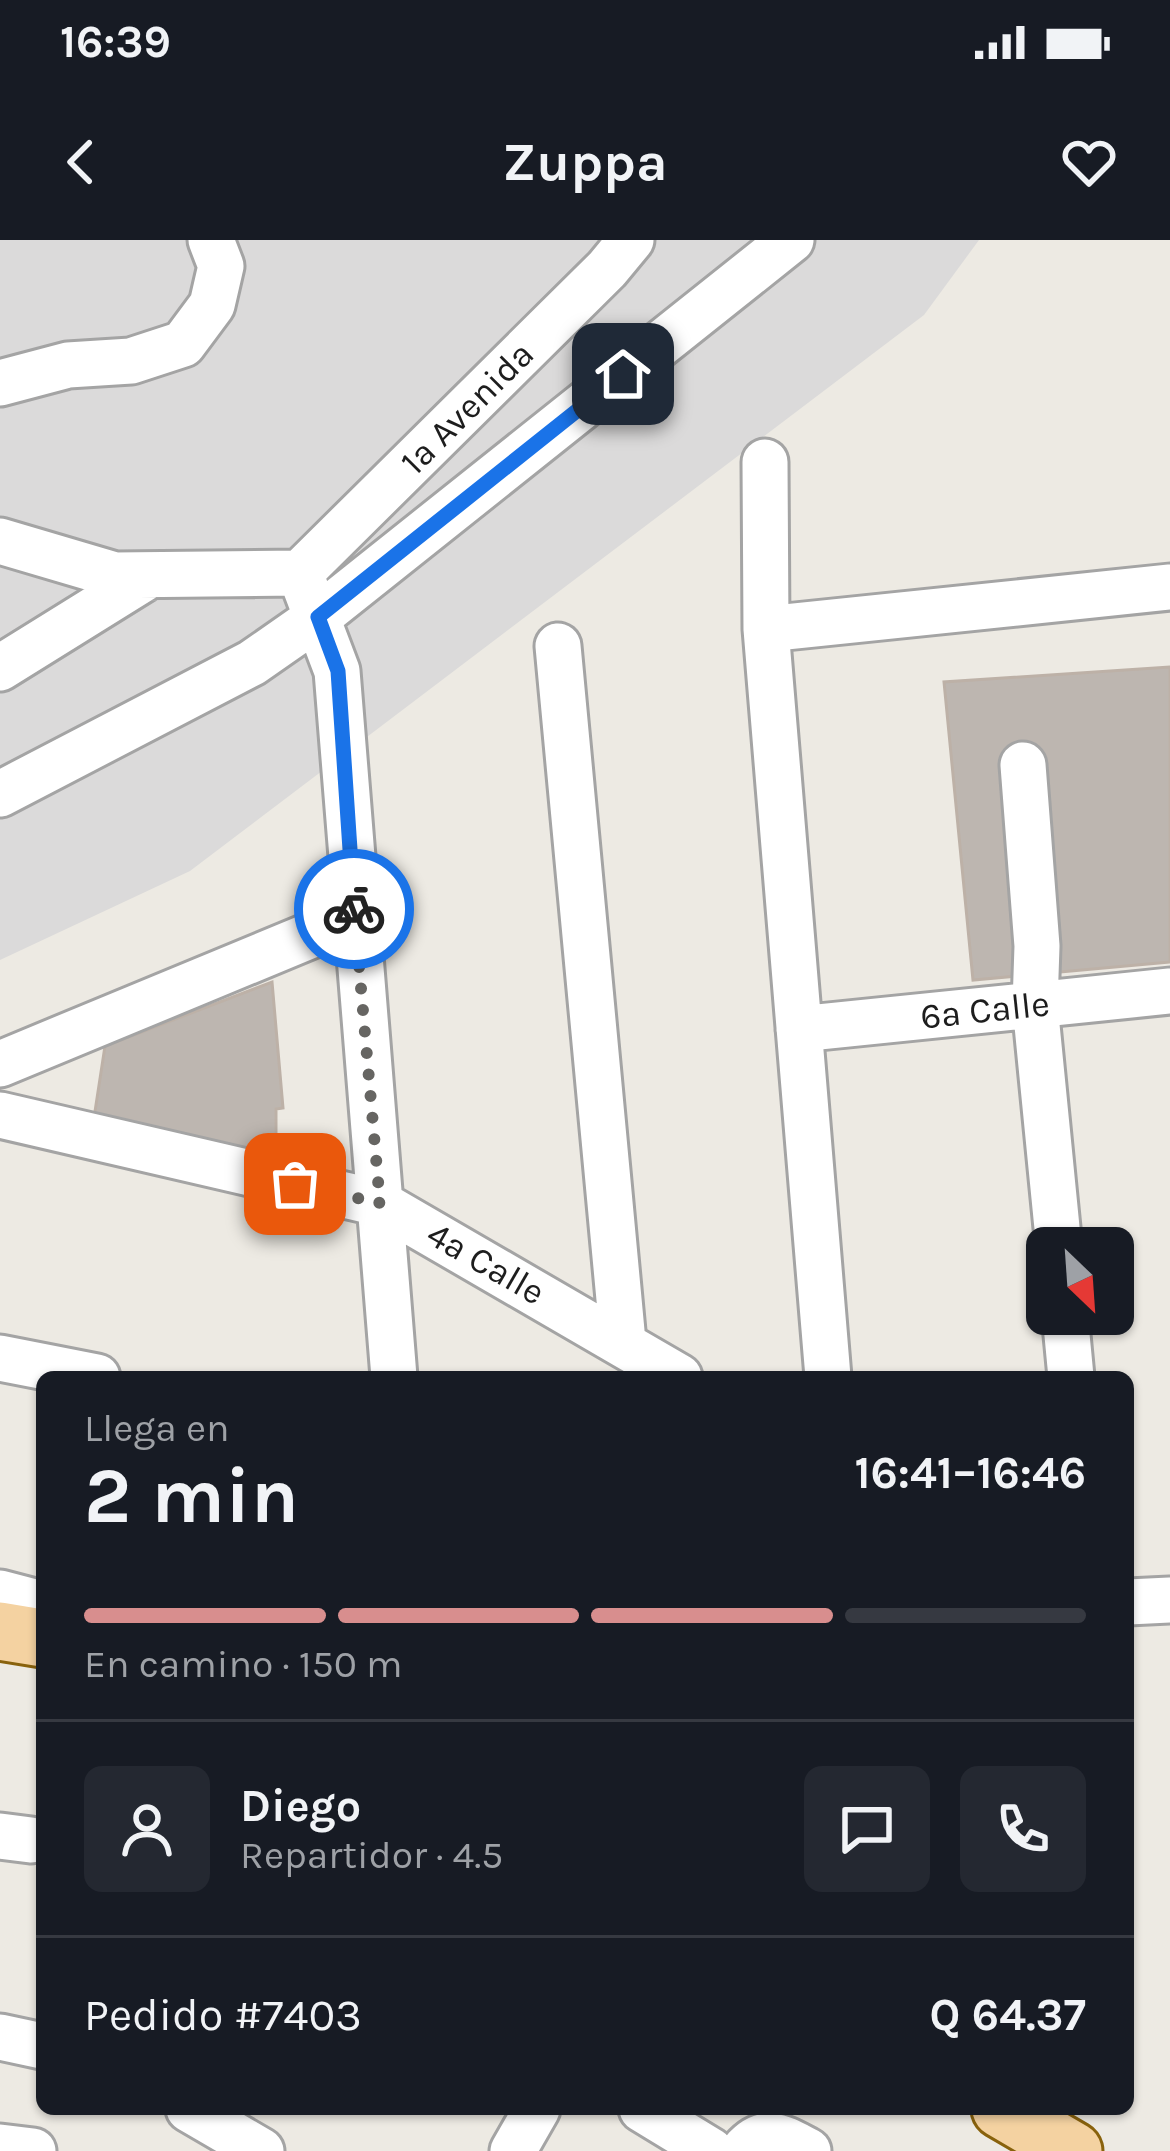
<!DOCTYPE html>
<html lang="es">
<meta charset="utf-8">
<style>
:root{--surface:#171b24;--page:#242831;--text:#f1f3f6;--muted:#9ea1a6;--line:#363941;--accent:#d88e8e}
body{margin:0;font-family:Karla,sans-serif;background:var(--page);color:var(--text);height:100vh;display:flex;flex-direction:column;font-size:45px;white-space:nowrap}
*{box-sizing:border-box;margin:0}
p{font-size:39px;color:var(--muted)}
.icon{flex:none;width:66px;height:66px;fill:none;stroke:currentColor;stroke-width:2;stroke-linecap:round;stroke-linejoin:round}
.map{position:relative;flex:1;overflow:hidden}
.details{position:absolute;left:36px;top:1131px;width:1098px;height:744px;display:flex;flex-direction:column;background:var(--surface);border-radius:18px;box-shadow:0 3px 9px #0004}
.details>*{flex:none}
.needle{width:78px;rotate:155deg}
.fabs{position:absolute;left:1026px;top:987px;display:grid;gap:24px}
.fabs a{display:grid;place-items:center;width:108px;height:108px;border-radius:18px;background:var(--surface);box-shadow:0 3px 9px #0004;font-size:60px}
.pin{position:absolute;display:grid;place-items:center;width:102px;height:102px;color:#fff;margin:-51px;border-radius:24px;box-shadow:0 6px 18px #0006}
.courier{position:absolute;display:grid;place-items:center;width:120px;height:120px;margin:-60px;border:9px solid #1a73e8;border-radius:50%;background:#fff;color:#222;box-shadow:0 3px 15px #0007}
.summary em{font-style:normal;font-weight:700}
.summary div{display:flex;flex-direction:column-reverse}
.summary{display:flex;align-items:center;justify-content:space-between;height:204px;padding:0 48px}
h1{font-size:78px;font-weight:700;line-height:90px}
.bar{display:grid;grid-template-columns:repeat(4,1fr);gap:18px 12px;align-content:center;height:144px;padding:0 48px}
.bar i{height:15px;border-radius:9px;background:var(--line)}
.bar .current{background:var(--accent)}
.bar p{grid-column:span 4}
.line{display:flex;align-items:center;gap:30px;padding:0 48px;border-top:3px solid var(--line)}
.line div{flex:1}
.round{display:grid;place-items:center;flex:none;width:126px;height:126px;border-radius:18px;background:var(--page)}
.status{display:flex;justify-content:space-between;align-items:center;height:84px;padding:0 60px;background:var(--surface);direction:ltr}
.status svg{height:33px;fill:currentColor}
header{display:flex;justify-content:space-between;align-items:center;height:156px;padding:0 48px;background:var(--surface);font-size:54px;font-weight:700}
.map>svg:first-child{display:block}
.residential{fill:#dbdada}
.building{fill:#bdb6b0;stroke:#bdb1a7;stroke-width:3}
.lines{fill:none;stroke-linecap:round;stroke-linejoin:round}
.minor-casing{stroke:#a4a4a4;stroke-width:51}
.major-casing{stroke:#89620c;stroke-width:63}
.minor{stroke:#fff;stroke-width:45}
.major{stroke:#f4d2a1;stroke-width:57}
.done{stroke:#666562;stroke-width:12;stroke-dasharray:0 21.6}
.route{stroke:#1a73e8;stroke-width:15}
.labels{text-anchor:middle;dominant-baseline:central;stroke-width:9;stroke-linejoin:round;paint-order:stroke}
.street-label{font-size:36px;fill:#1d1d1d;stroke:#fff}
</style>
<div class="status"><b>16:39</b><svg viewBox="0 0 49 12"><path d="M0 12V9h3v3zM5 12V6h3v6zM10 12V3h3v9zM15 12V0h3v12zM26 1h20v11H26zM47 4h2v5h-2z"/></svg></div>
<header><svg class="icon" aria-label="back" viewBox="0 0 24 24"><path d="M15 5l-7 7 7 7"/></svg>Zuppa<svg class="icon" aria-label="heart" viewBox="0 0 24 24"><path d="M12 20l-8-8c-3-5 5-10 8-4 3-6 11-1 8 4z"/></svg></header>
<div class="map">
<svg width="1170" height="1911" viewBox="0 0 1170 1911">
<rect width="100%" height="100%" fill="#edeae3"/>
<path class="residential" d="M0,0H979L924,75L190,631L0,720Z"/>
<path class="building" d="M1170,427V722L973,740L944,442Z
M272,742L283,868L276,869V923L92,891L105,806Z"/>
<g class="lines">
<defs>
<path id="minor" d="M0,143L68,125L131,121L183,104L212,65L221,26L211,0
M765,222L766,389L828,1137
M0,301L115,335L300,333
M300,333L337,431L394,1137
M300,333L607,29L631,0
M766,389L1170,347
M558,406L623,1102
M0,428L148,336
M1023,525L1037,706L1035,765L1059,1008
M0,554L252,423L318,377L791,0
M799,789L1170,751
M0,824L355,677
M0,875L379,963L679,1137
M1065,1074L1071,1137
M0,1118L97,1137
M0,1353L42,1364
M1128,1362L1170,1360
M0,1596L31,1600
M0,1797L42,1806
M189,1869L261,1911
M642,1869L711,1911
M0,1907L33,1911
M513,1911L537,1869
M743,1911C765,1885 783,1898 808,1911"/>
<path id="major" d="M0,1391L42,1398
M1001,1869L1073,1911"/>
</defs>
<use href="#minor" class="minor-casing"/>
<use href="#major" class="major-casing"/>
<use href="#minor" class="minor"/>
<use href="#major" class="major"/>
</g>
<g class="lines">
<path class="done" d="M295,944L380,963L354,669"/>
<path class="route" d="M354,669L338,431L318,377L623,134"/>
</g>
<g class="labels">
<g class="street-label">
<text transform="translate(467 168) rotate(-45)">1a Avenida</text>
<text transform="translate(985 770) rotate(-6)">6a Calle</text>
<text transform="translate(486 1023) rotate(30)">4a Calle</text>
</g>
</g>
</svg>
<div class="fabs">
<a><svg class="needle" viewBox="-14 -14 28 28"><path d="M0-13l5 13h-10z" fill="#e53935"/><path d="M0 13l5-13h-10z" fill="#9ea1a6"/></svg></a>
</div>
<div class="pin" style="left:295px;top:944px;background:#ea580c"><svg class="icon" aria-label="bag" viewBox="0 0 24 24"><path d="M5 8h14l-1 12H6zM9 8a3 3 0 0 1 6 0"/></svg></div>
<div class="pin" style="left:623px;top:134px;background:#1f2937"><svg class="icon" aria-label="home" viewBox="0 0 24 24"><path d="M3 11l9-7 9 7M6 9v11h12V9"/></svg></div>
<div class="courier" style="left:354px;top:669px"><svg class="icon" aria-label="bike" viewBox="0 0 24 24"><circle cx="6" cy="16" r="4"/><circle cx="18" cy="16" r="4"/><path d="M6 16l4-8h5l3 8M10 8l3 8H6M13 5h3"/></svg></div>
<section class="details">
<div class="summary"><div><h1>2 min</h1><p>Llega en</p></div><em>16:41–16:46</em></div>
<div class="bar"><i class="current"></i><i class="current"></i><i class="current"></i><i></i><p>En camino · 150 m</p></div>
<div class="line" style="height:216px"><a class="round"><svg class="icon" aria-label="person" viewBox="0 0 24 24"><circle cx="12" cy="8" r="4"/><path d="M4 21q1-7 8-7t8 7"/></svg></a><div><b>Diego</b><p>Repartidor · 4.5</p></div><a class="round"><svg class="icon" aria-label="chat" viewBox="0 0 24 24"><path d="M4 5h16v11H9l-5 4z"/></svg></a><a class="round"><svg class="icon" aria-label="phone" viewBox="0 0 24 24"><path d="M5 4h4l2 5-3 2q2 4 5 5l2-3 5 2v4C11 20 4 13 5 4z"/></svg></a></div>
<div class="line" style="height:156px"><div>Pedido #7403</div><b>Q 64.37</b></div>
</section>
</div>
